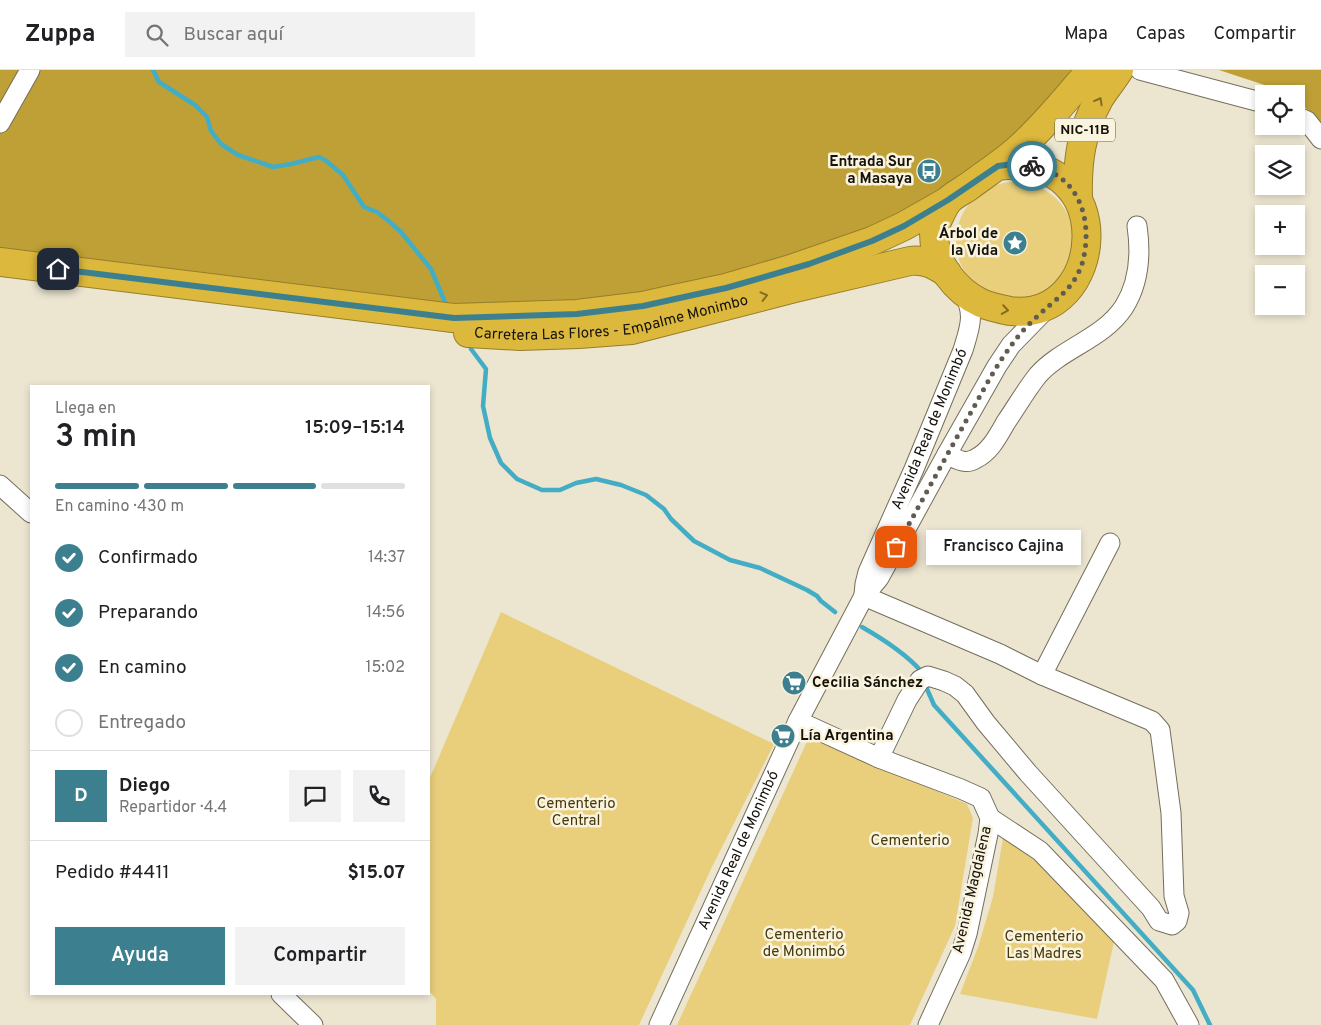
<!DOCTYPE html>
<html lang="es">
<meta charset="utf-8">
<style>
:root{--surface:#fff;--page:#f2f2f2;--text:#202124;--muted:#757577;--line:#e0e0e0;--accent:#3c808f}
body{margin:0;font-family:Overpass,sans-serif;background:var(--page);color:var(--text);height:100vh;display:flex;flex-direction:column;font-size:19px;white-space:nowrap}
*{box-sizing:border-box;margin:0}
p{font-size:16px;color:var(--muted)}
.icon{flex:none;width:28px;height:28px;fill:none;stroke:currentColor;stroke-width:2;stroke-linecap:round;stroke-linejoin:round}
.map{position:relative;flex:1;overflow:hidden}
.details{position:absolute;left:30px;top:315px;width:400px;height:610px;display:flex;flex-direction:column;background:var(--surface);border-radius:0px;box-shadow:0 2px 8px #0003}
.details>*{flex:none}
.fabs{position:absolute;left:1255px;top:15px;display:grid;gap:10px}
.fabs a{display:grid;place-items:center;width:50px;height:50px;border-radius:0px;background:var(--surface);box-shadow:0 2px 8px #0003;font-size:25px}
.pin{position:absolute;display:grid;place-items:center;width:42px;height:42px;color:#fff;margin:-21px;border-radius:10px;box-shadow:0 2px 8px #0006}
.courier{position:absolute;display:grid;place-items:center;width:50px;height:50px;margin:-25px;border:4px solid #3c808f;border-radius:50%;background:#fff;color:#222;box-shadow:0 1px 6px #0007}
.bubble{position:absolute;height:35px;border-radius:0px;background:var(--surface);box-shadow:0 2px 8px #0003;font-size:16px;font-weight:600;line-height:35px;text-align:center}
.headline em{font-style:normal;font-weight:600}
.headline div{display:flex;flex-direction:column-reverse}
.headline{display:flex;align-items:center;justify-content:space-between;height:85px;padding:0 25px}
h1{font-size:32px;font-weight:600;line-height:38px}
.bar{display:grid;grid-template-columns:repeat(4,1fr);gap:8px 5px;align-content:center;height:60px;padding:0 25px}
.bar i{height:6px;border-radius:4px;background:var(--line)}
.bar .selected{background:var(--accent)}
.bar p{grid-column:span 4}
.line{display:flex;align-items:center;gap:12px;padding:0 25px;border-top:1px solid var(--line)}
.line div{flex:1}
.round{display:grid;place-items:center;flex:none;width:52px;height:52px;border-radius:0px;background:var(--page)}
ol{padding:0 25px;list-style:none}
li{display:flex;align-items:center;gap:15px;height:55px}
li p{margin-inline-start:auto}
li .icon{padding:5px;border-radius:50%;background:var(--accent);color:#fff;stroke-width:4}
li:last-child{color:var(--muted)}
li i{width:28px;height:28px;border:2px solid var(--line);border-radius:50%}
.cta{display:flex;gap:10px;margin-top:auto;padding:10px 25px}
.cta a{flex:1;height:58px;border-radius:0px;background:var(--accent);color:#fff;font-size:20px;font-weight:600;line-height:58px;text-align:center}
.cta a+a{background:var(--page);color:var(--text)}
header{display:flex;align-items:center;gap:30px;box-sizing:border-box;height:70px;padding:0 25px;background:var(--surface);border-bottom:1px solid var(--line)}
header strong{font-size:24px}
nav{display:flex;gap:28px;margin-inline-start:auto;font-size:18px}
.search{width:350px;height:45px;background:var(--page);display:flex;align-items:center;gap:12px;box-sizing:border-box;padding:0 18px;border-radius:0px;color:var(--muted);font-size:19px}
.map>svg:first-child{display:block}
.green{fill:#e9ce7c}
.forest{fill:#bfa036}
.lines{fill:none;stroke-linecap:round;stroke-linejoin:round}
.stream{stroke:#42adc4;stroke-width:4.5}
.minor-casing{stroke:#746e5b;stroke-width:21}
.highway-casing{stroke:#967e2c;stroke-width:30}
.minor{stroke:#fff;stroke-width:19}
.highway{stroke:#dcb83d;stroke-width:28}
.oneway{stroke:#826d26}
.done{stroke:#605c50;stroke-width:5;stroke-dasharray:0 9}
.route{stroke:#3c808f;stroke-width:6}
.labels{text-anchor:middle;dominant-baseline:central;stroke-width:5;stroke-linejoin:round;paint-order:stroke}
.shield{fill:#faf3de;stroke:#5a564a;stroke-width:1}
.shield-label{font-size:14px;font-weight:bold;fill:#15120b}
.poi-label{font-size:15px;font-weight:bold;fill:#15120b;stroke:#faf3de;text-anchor:end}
.street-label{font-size:15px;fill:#15120b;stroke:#faf3de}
.park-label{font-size:15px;fill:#45390c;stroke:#faf3de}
</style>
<header>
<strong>Zuppa</strong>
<div class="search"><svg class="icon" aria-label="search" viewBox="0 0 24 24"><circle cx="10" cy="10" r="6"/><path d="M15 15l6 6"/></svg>Buscar aquí</div>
<nav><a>Mapa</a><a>Capas</a><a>Compartir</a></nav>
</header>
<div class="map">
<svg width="1321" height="955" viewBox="0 0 1321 955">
<rect width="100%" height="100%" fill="#ece6d1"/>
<path class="green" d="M956 171a59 59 0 1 1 118 0a59 59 0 1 1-118 0Z
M501,542L774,674L711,799L639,955H436V929L429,921V710Z
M810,665L816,669L967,734L973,748L955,856L910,955H677Z
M1004,762L1117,858L1097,949L960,924L978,877L993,827Z"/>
<path class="forest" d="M0,0H1091L948,131L726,218L453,248L0,192Z
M1219,0H1321V54L1296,28V24H1292Z"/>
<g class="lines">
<path class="stream" d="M153,0L159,12L195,35L207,47L211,61L221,74L238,85L273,97L291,94L319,87L325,90L343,105L364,137L377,142L390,152L401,162L431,199L448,239
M471,279L486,299L483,336L490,368L501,393L517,409L542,420H560L576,413L596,409L621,415L646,425L664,439L671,449L694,471L730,490L760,498L807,520L817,526L821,531L835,542
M862,557C883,569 905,583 921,601
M926,613L927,619L934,635L1193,920L1210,955"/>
<defs>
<g id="minor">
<path d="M1140,0L1264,33"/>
<path d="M1296,46L1307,51L1321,69"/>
<path d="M0,53L30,0"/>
<path d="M947,384C956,389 965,395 975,389C990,382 998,366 1006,352C1017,336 1026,320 1038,305C1062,278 1103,269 1124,237C1139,213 1141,183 1137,156"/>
<path d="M0,415L31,443"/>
<path id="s1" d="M864,525L865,514L868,502L914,399L963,280C970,257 976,243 962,220"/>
<path d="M864,526L1000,584L1042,605L1152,651L1160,660L1171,743L1174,826L1179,843L1177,851L1172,855L1159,851L1151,838L1028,703L986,653L965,624L955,616L944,611L928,606L920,610L907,630L879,688"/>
<path d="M1042,605L1110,473"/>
<path d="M798,651L879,688L961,719L981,728L990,748L988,764L967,864L961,883L928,955"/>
<path d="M990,748L1040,781L1164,910L1189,955"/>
<path d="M281,924L313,955"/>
<path id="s2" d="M659,955L798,651L864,526L879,508L947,384L997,296L1011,275L1051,234"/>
</g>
<g id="highway">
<path d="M998,96C1122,79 1106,254 1010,241C1000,239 990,237 981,233C956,221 934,194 934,164C934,157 938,149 941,143C943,139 946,133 949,130C954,125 962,121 968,117C984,105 1001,94 1016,81C1044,57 1067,27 1091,0"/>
<path d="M1078,128C1077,91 1081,62 1099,29C1105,19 1113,10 1119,0"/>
<path d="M0,192L453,248L577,244L643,236L670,230L726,218L791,199L872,171L904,156L948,131"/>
<path id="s3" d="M468,263L520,266L579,264L632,260L795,218L910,191C925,189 935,195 947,203"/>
</g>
</defs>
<use href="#minor" class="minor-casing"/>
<use href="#highway" class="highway-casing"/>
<use href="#minor" class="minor"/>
<use href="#highway" class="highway"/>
</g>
<defs><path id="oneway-chevron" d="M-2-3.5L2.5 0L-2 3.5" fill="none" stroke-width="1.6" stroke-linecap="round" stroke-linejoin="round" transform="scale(1.25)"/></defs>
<g class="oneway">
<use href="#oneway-chevron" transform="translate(1099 31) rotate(-61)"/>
<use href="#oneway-chevron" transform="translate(764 226) rotate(-14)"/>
<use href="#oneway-chevron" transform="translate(1005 240) rotate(9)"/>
</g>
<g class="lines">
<path class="done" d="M896,477C921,433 945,388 970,344C983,321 995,297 1011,276C1021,261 1036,247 1050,235C1065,222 1075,214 1082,194C1094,152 1080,104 1032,96"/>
<path class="route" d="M58,199L454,248L577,244L643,236L707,222L726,218L809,194L872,171L904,156L948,130L998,96L1013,94L1032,96"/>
</g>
<defs>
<symbol id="bus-disc" viewBox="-11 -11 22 22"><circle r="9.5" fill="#3c808f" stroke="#faf3de"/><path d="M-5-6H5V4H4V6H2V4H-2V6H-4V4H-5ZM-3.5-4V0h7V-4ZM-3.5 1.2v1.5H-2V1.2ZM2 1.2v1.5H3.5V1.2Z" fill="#fff"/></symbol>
<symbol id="sight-disc" viewBox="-11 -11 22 22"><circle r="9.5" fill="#3c808f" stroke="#faf3de"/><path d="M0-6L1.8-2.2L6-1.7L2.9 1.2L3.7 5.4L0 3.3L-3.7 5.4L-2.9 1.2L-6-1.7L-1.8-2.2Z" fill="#fff"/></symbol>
<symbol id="supermarket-disc" viewBox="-11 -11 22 22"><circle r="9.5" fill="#3c808f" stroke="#faf3de"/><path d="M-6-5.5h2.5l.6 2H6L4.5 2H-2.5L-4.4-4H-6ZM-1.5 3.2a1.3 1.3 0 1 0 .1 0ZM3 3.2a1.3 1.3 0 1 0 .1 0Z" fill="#fff"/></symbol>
</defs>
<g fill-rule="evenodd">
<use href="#bus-disc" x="915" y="87" width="28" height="28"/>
<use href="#sight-disc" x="1001" y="159" width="28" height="28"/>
<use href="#supermarket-disc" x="780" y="599" width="28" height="28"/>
<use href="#supermarket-disc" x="769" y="652" width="28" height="28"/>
</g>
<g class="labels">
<rect class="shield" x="1055" y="48.5" width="60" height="23" rx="4"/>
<g class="shield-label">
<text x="1085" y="60">NIC-11B</text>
</g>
<g class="poi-label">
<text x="912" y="92">Entrada Sur<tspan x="912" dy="17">a Masaya</tspan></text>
<text x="998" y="164">Árbol de<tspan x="998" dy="17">la Vida</tspan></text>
<text x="812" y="613" text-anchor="start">Cecilia Sánchez</text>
<text x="800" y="666" text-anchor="start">Lía Argentina</text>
</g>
<g class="street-label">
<text stroke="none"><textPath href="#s3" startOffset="145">Carretera Las Flores - Empalme Monimbo</textPath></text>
<text stroke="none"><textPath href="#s1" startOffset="179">Avenida Real de Monimbó</textPath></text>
<text stroke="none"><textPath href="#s2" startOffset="192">Avenida Real de Monimbó</textPath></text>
<text transform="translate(973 820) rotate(-77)">Avenida Magdalena</text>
</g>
<g class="park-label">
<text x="576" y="734">Cementerio<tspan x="576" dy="17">Central</tspan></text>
<text x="910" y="771">Cementerio</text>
<text x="804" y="865">Cementerio<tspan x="804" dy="17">de Monimbó</tspan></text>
<text x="1044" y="867">Cementerio<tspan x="1044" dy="17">Las Madres</tspan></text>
</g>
</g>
</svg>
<div class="fabs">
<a><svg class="icon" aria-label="locate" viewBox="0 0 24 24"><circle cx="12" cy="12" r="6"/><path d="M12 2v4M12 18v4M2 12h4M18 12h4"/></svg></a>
<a><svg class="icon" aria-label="layers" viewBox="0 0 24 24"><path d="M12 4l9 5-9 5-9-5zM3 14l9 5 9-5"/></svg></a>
<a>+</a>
<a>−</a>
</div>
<div class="pin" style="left:896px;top:477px;background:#ea580c"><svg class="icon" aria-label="bag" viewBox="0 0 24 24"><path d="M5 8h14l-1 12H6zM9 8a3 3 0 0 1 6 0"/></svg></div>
<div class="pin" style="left:58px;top:199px;background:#1f2937"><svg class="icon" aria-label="home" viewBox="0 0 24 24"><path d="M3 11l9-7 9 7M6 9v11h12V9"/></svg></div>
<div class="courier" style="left:1032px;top:96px"><svg class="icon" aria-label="bike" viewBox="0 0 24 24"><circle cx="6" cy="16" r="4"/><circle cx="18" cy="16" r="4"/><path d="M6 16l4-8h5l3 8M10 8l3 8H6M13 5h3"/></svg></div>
<div class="bubble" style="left:926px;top:460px;width:155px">Francisco Cajina</div>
<section class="details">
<div class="headline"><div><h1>3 min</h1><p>Llega en</p></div><em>15:09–15:14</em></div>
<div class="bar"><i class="selected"></i><i class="selected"></i><i class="selected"></i><i></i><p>En camino · 430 m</p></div>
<ol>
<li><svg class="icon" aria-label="check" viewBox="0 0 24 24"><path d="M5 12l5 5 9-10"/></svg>Confirmado<p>14:37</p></li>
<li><svg class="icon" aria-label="check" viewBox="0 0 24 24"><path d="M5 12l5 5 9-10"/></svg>Preparando<p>14:56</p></li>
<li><svg class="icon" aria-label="check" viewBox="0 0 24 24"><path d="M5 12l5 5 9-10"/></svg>En camino<p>15:02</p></li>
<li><i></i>Entregado</li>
</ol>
<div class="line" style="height:90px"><b class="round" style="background:var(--accent);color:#fff">D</b><div><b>Diego</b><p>Repartidor · 4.4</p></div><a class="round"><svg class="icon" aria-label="chat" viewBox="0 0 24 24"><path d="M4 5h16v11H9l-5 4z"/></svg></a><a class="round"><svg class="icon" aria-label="phone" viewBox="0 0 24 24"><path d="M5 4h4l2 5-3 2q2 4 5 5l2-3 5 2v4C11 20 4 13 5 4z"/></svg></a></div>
<div class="line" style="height:65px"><div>Pedido #4411</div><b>$15.07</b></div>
<div class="cta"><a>Ayuda</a><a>Compartir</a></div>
</section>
</div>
